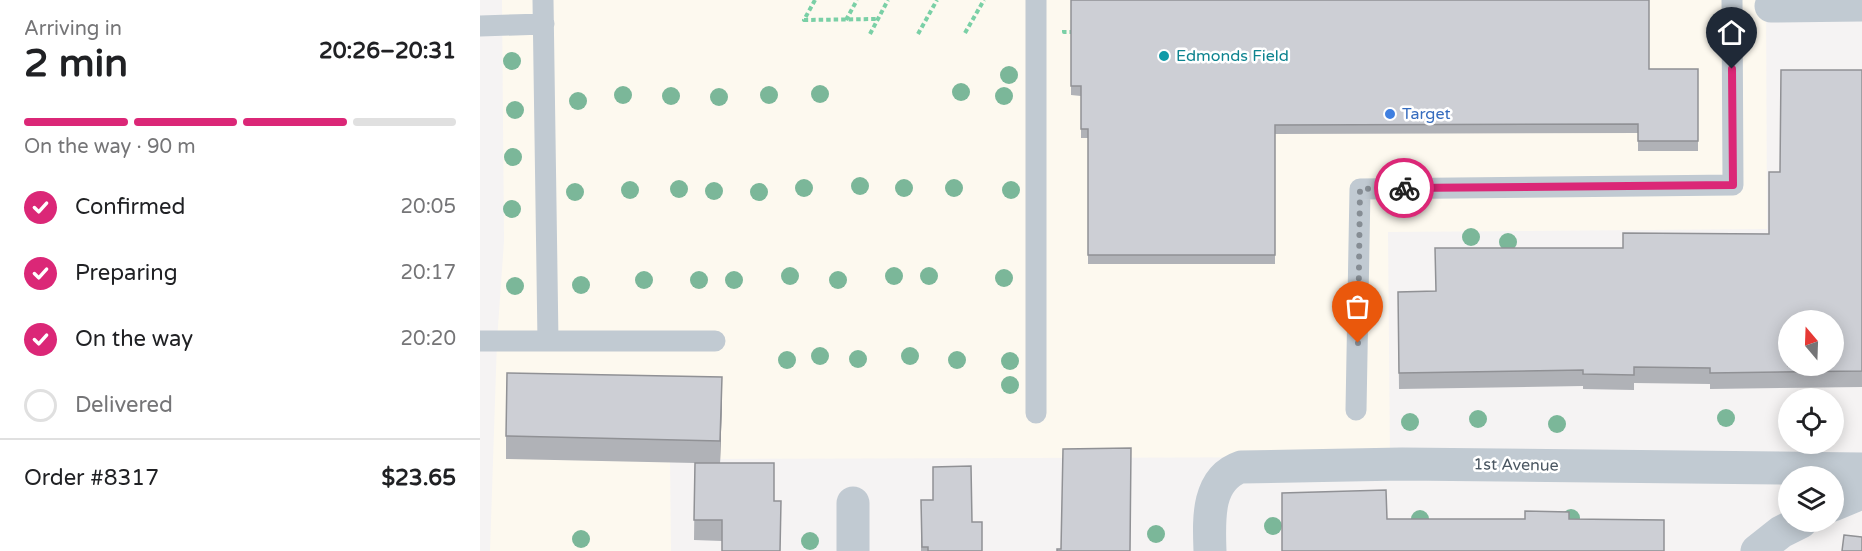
<!DOCTYPE html>
<meta charset="utf-8">
<style>
:root{--surface:#fff;--page:#f6f6f6;--text:#202124;--muted:#757577;--line:#e0e0e0;--accent:#db2777}
body{margin:0;font-family:"Varela Round",sans-serif;background:var(--page);color:var(--text);height:100vh;display:flex;flex-direction:column;font-size:22px;white-space:nowrap}
*{box-sizing:border-box;margin:0}
p{font-size:20px;color:var(--muted)}
.icon{flex:none;width:33px;height:33px;fill:none;stroke:currentColor;stroke-width:2;stroke-linecap:round;stroke-linejoin:round}
.map{position:relative;flex:1;overflow:hidden}
.panel{display:flex;flex-direction:column;background:var(--surface);width:480px}
.panel>*{flex:none}
.needle{width:39px;rotate:341deg}
.buttons{position:absolute;left:1298px;top:310px;display:grid;gap:12px}
.buttons a{display:grid;place-items:center;width:66px;height:66px;border-radius:50%;background:var(--surface);box-shadow:0 3px 15px #0003;font-size:30px}
.pin{position:absolute;display:grid;place-items:center;width:51px;height:51px;color:#fff;margin:-62px -26px;border-radius:50% 50% 50% 0;rotate:-45deg;box-shadow:0 0 6px #0007}
.pin .icon{rotate:45deg}
.courier{position:absolute;display:grid;place-items:center;width:60px;height:60px;margin:-30px;border:4px solid #db2777;border-radius:50%;background:#fff;color:#222;box-shadow:0 2px 8px #0007}
.overview em{font-style:normal;font-weight:800}
.overview div{display:flex;flex-direction:column-reverse}
.overview{display:flex;align-items:center;justify-content:space-between;height:102px;padding:0 24px}
h1{font-size:39px;font-weight:800;line-height:45px}
.bar{display:grid;grid-template-columns:repeat(4,1fr);gap:9px 6px;align-content:center;height:72px;padding:0 24px}
.bar i{height:8px;border-radius:4px;background:var(--line)}
.bar .on{background:var(--accent)}
.bar p{grid-column:span 4}
.line{display:flex;align-items:center;gap:15px;padding:0 24px;border-top:2px solid var(--line)}
.line div{flex:1}
ol{padding:0 24px;list-style:none}
li{display:flex;align-items:center;gap:18px;height:66px}
li p{margin-inline-start:auto}
li .icon{padding:6px;border-radius:50%;background:var(--accent);color:#fff;stroke-width:4}
li:last-child{color:var(--muted)}
li i{width:33px;height:33px;border:3px solid var(--line);border-radius:50%}
main{display:flex;flex:1;min-height:0}
.map>svg:first-child{display:block}
.commercial{fill:#fdf9ef}
.lines{fill:none;stroke-linecap:round;stroke-linejoin:round}
.path{stroke:#7ad0a6;stroke-width:4;stroke-dasharray:4.5 3;stroke-linecap:butt}
.lane{stroke:#c1cad2;stroke-width:21}
.street{stroke:#c1cad2;stroke-width:33}
.tree{fill:#7bb799}
.wall{fill:#b0b2b7}
.shaded-wall{fill:#909195}
.building{fill:#cdcfd5;stroke:#909195;stroke-width:1.5;fill-rule:evenodd}
.done{stroke:#868d94;stroke-width:6;stroke-dasharray:0 10.8}
.route{stroke:#db2777;stroke-width:8}
.culture-dot{fill:#0f9aa8;stroke:#fff;stroke-width:2}
.shop-dot{fill:#3f7fe0;stroke:#fff;stroke-width:2}
.labels{text-anchor:middle;dominant-baseline:central;stroke-width:5;stroke-linejoin:round;paint-order:stroke}
.culture-label{font-size:16px;fill:#0d838f;stroke:#fff;text-anchor:start}
.shop-label{font-size:16px;fill:#366cbe;stroke:#fff;text-anchor:start}
.street-label{font-size:16px;fill:#4a5661;stroke:#fff}
</style>
<main>
<section class="panel">
<div class="overview"><div><h1>2 min</h1><p>Arriving in</p></div><em>20:26–20:31</em></div>
<div class="bar"><i class="on"></i><i class="on"></i><i class="on"></i><i></i><p>On the way · 90 m</p></div>
<ol>
<li><svg class="icon" aria-label="check" viewBox="0 0 24 24"><path d="M5 12l5 5 9-10"/></svg>Confirmed<p>20:05</p></li>
<li><svg class="icon" aria-label="check" viewBox="0 0 24 24"><path d="M5 12l5 5 9-10"/></svg>Preparing<p>20:17</p></li>
<li><svg class="icon" aria-label="check" viewBox="0 0 24 24"><path d="M5 12l5 5 9-10"/></svg>On the way<p>20:20</p></li>
<li><i></i>Delivered</li>
</ol>
<div class="line" style="height:78px"><div>Order #8317</div><b>$23.65</b></div>
</section>
<div class="map">
<svg width="1382" height="551" viewBox="0 0 1382 551">
<rect width="100%" height="100%" fill="#f5f3f3"/>
<path class="commercial" d="M22,0H1286L1287,229L908,232L910,457L190,459L191,551H10L17,341L24,241Z"/>
<g class="lines">
<path class="path" d="M335,0L324,20L397,19
M366,20L377,0
M584,30V32H591
M485,33L504,0
M390,34L408,0
M438,34L457,0"/>
<path class="lane" d="M63,0L68,341
M0,26L64,24
M0,341H235
M876,410L880,189L1253,185L1252,0
M556,413V0"/>
<path class="street" d="M1291,6L1382,5
M373,503V551
M1353,505L1382,493
M730,551C729,521 726,479 761,467L922,464L1382,469
M1277,551L1301,532L1321,522"/>
</g>
<g class="tree">
<circle cx="32" cy="61" r="9"/>
<circle cx="529" cy="75" r="9"/>
<circle cx="481" cy="92" r="9"/>
<circle cx="340" cy="94" r="9"/>
<circle cx="143" cy="95" r="9"/>
<circle cx="289" cy="95" r="9"/>
<circle cx="191" cy="96" r="9"/>
<circle cx="524" cy="96" r="9"/>
<circle cx="239" cy="97" r="9"/>
<circle cx="98" cy="101" r="9"/>
<circle cx="35" cy="110" r="9"/>
<circle cx="33" cy="157" r="9"/>
<circle cx="380" cy="186" r="9"/>
<circle cx="324" cy="188" r="9"/>
<circle cx="424" cy="188" r="9"/>
<circle cx="474" cy="188" r="9"/>
<circle cx="199" cy="189" r="9"/>
<circle cx="150" cy="190" r="9"/>
<circle cx="531" cy="190" r="9"/>
<circle cx="234" cy="191" r="9"/>
<circle cx="95" cy="192" r="9"/>
<circle cx="279" cy="192" r="9"/>
<circle cx="32" cy="209" r="9"/>
<circle cx="991" cy="237" r="9"/>
<circle cx="1028" cy="242" r="9"/>
<circle cx="310" cy="276" r="9"/>
<circle cx="414" cy="276" r="9"/>
<circle cx="449" cy="276" r="9"/>
<circle cx="524" cy="278" r="9"/>
<circle cx="164" cy="280" r="9"/>
<circle cx="219" cy="280" r="9"/>
<circle cx="254" cy="280" r="9"/>
<circle cx="358" cy="280" r="9"/>
<circle cx="101" cy="285" r="9"/>
<circle cx="35" cy="286" r="9"/>
<circle cx="340" cy="356" r="9"/>
<circle cx="430" cy="356" r="9"/>
<circle cx="378" cy="359" r="9"/>
<circle cx="307" cy="360" r="9"/>
<circle cx="477" cy="360" r="9"/>
<circle cx="530" cy="361" r="9"/>
<circle cx="530" cy="385" r="9"/>
<circle cx="1246" cy="418" r="9"/>
<circle cx="998" cy="419" r="9"/>
<circle cx="930" cy="422" r="9"/>
<circle cx="1077" cy="424" r="9"/>
<circle cx="1091" cy="518" r="9"/>
<circle cx="940" cy="519" r="9"/>
<circle cx="793" cy="526" r="9"/>
<circle cx="676" cy="534" r="9"/>
<circle cx="101" cy="539" r="9"/>
<circle cx="330" cy="541" r="9"/>
</g>
<path class="wall" d="M591,0L1169,69H1218V151H1158V133L795,134V264H608V138H601V96L591,95Z
M1382,70V387L1230,389V384L1154,383V390L1103,389V386L919,389L918,292L956,291L1143,248L1289,234L1300,172Z
M242,400L240,463L294,501L301,521L242,541L214,540L215,463L26,459V436Z
M441,500L492,522L502,551H441Z"/>
<path class="shaded-wall" d="M242,377V400L240,463V441Z"/>
<path class="building" d="M591,0H1169V69H1218V141H1158V124L795,125V255H608V129H601V86H591Z
M1301,70H1382V371L1230,373V368L1154,367V375L1103,374V370L919,373L918,292L956,291L955,248H1143V233L1289,234V172H1300ZM1308,321H1353V366H1308Z
M27,373L242,377L240,441L26,436Z
M651,448L650,551H577V549H581L583,449Z
M215,463H294V501H301L300,551H242V520H214Z
M491,466L492,522H502V551H448V547H442L441,500H453V467Z
M906,490L907,519H1045V511L1089,512V519L1184,520V551H802V493Z
M1364,535L1382,537V551H1362Z"/>
<g class="lines">
<path class="done" d="M878,343L880,189L924,188"/>
<path class="route" d="M924,188L1253,185L1252,69"/>
</g>
<circle class="culture-dot" cx="684" cy="56" r="6"/>
<circle class="shop-dot" cx="910" cy="114" r="6"/>
<g class="labels">
<g class="culture-label">
<text x="696" y="56">Edmonds Field</text>
</g>
<g class="shop-label">
<text x="922" y="114">Target</text>
</g>
<g class="street-label">
<text transform="translate(1036 465) rotate(1)">1st Avenue</text>
</g>
</g>
</svg>
<div class="buttons">
<a><svg class="needle" viewBox="-14 -14 28 28"><path d="M0-13l5 13h-10z" fill="#e53935"/><path d="M0 13l5-13h-10z" fill="#757577"/></svg></a>
<a><svg class="icon" aria-label="locate" viewBox="0 0 24 24"><circle cx="12" cy="12" r="6"/><path d="M12 2v4M12 18v4M2 12h4M18 12h4"/></svg></a>
<a><svg class="icon" aria-label="layers" viewBox="0 0 24 24"><path d="M12 4l9 5-9 5-9-5zM3 14l9 5 9-5"/></svg></a>
</div>
<div class="pin" style="left:878px;top:343px;background:#ea580c"><svg class="icon" aria-label="bag" viewBox="0 0 24 24"><path d="M5 8h14l-1 12H6zM9 8a3 3 0 0 1 6 0"/></svg></div>
<div class="pin" style="left:1252px;top:69px;background:#1f2937"><svg class="icon" aria-label="home" viewBox="0 0 24 24"><path d="M3 11l9-7 9 7M6 9v11h12V9"/></svg></div>
<div class="courier" style="left:924px;top:188px"><svg class="icon" aria-label="bike" viewBox="0 0 24 24"><circle cx="6" cy="16" r="4"/><circle cx="18" cy="16" r="4"/><path d="M6 16l4-8h5l3 8M10 8l3 8H6M13 5h3"/></svg></div>
</div>
</main>
